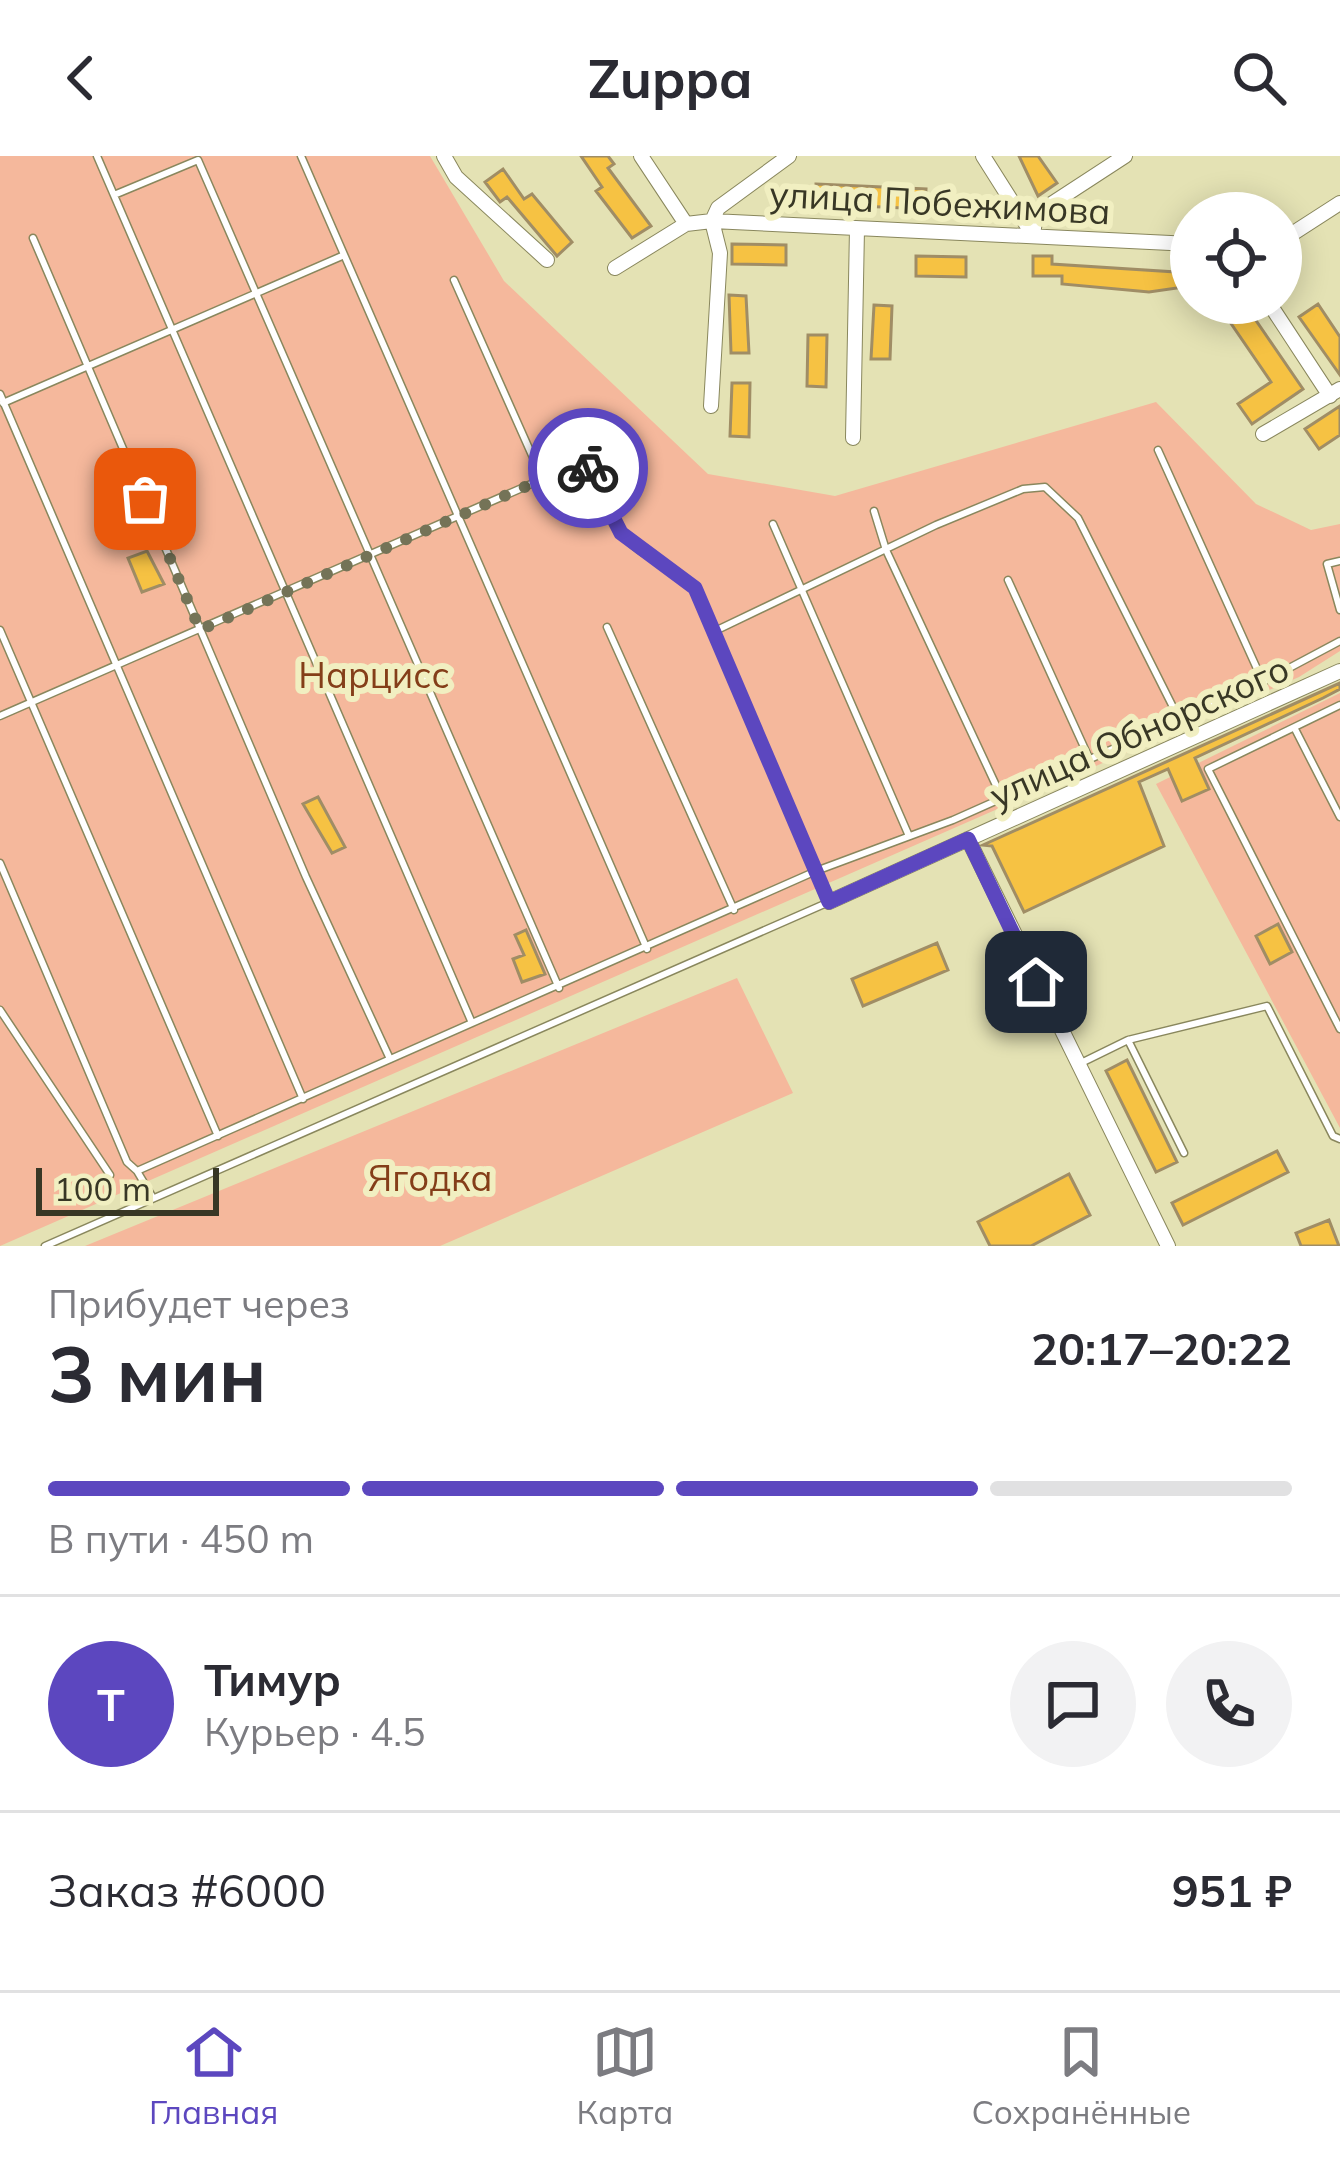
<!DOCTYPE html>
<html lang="ru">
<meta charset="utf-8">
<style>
:root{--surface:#fff;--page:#f2f2f3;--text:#2b2b33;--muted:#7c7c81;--line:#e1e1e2;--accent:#5c47bf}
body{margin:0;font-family:Mulish,sans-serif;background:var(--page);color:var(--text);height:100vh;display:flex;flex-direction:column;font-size:45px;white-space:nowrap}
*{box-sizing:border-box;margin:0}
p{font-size:39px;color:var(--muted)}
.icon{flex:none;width:66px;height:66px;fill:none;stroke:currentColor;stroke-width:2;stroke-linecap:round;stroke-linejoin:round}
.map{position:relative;height:1090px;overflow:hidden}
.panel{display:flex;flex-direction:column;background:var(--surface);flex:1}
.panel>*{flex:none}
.fabs{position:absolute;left:1170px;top:36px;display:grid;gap:24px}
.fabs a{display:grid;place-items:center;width:132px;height:132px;border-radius:50%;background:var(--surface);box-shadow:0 6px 30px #0003;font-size:60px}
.scale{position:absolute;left:36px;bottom:30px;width:183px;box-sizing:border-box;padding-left:12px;border:6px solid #383725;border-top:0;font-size:33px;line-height:42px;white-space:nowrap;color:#383725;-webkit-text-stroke:9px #f1efc1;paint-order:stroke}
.pin{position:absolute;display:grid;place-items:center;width:102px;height:102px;color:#fff;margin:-51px;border-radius:24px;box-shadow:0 6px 18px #0006}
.courier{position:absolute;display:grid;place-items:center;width:120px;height:120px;margin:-60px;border:9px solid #5c47bf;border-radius:50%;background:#fff;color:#222;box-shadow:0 3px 15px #0007}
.headline em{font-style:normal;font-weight:700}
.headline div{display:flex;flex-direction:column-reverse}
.headline{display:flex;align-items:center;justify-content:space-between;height:204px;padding:0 48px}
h1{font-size:78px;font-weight:700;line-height:90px}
.bar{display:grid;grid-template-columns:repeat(4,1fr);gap:18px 12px;align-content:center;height:144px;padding:0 48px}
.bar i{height:15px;border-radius:9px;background:var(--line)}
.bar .on{background:var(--accent)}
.bar p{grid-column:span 4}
.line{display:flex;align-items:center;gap:30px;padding:0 48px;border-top:3px solid var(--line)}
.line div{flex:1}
.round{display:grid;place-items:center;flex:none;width:126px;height:126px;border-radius:63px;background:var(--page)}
header{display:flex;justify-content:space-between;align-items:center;height:156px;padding:0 48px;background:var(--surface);font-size:54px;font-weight:700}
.tab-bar{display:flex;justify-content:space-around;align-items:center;height:168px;border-top:3px solid var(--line);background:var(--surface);font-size:33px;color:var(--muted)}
.tab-bar a{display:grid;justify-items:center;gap:6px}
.tab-bar .on{color:var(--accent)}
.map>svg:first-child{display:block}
.green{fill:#f5b89c}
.building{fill:#f6c243;stroke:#a08d65;stroke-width:3}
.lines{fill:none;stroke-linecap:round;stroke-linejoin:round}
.lane-casing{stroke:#89875d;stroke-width:9}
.street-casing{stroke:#89875d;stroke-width:16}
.lane{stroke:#fff;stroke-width:6}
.street{stroke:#fff;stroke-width:14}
.done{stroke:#747357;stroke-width:12;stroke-dasharray:0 21.6}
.route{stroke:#5c47bf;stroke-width:15}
.labels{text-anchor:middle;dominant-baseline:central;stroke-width:12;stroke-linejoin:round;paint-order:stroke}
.street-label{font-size:36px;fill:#383725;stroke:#f1efc1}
.park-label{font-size:36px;fill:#843e19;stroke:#f1efc1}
</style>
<header><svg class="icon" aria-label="back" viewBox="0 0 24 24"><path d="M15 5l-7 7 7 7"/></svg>Zuppa<svg class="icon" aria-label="search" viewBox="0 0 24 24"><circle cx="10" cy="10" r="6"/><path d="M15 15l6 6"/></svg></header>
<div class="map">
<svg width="1340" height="1090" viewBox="0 0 1340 1090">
<rect width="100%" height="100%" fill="#e4e2b4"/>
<path class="green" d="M0,0H430L504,125L708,318L835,340L1156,246L1256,348L1311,374L1340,368V495L1299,521L0,1090Z
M1340,537V972L1156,628Z
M737,822L793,937L440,1090H85Z"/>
<path class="building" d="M581,0H608L614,8L608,12L651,70L632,82L596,35L602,31Z
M1019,0H1038L1057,27L1038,40Z
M503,13L524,43L532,38L572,86L557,100L507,41L500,46L485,26Z
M816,28L926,33L925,53L816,48Z
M732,88L786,89V109L732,108Z
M916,100L966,101V121L916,120Z
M1033,100H1052V108L1191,117V130L1149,136L1062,128V120H1033Z
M729,139L746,140L749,197H731Z
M1217,147H1244L1303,233L1252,268L1238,248L1271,226Z
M1318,148L1340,181V219L1299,161Z
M874,149L892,150L890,203H871Z
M808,179H827L826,231L807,230Z
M732,227H750L749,281L730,280Z
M1340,250V279L1319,293L1305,273Z
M147,395L164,428L142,436L128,402Z
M1340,527V533L1323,542L1195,602L1209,633L1182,645L1168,613L1139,626L1164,690L1024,756L992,690L983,689Z
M318,641L345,691L332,697L303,648Z
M1278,768L1292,796L1270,808L1256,780Z
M526,774L545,818L522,826L513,803L524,799L515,779Z
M937,787L948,814L863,850L852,823Z
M1127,904L1177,1006L1156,1016L1106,915Z
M1277,995L1288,1016L1183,1069L1172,1047Z
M1069,1018L1090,1059L1031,1090H990L978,1066Z
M1329,1064L1339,1090H1301L1296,1077Z"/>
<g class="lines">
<defs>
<path id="lane" d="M97,0L472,867
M301,0L647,793
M114,39L198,4L559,832
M33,82L306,721L390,903
M454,124L543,324
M0,238L303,943
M3,247L342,100
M1158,294L1263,526
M874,355L886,394L1001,640
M773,368L909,680
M1340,405L1327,408L1340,454
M1008,424L1089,602
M607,471L734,754
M0,474L218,980
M715,475L936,369L1023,333L1045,331L1078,362L1179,563
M1340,549L1208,613L1340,873
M0,560L577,308L589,312C602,339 614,377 639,394C659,408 678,413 695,432L829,746L45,1090
M1295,573L1340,661
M0,707L127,1006L137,1015
M0,854L110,1019
M1128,884L1267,850L1333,980L1340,983
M1079,908L1128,884L1184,997
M153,1042L137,1015L816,715L953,664L1263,526L1340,485"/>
<path id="street" d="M444,0L456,21L547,104
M641,0L686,68
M983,0L1033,79
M1033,79L1036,58L1125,0
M1281,85L1340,47
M615,112L686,68L712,65L1191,88
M1269,147L1330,240
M711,250L720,97L712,65L718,52L789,0
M1263,278L1340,233
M853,282L857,73
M968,683L1168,1090
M829,746L1340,515"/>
</defs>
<use href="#lane" class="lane-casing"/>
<use href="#street" class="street-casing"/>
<use href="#lane" class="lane"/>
<use href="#street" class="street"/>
</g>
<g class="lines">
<path class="done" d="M145,343L200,474L577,308L588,312"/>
<path class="route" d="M588,312L621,377L695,432L829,746L968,683L1036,826"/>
</g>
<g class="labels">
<g class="street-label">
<text transform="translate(940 46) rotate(3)">улица Побежимова</text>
<text transform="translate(1139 575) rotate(-24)">улица Обнорского</text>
</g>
<g class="park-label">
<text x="374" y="518">Нарцисс</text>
<text x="430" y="1021">Ягодка</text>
</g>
</g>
</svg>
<div class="fabs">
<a><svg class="icon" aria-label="locate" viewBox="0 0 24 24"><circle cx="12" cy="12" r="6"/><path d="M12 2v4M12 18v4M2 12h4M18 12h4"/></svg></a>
</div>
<div class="scale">100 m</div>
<div class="pin" style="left:145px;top:343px;background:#ea580c"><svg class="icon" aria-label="bag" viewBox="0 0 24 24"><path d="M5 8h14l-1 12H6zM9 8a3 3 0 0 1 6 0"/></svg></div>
<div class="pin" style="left:1036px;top:826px;background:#1f2937"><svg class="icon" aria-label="home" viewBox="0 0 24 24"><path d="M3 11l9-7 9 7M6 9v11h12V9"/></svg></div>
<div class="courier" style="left:588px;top:312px"><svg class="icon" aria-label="bike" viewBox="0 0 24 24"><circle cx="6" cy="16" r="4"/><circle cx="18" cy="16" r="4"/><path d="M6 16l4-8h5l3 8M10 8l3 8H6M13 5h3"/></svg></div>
</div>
<section class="panel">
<div class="headline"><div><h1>3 мин</h1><p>Прибудет через</p></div><em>20:17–20:22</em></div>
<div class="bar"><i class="on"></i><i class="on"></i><i class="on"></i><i></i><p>В пути · 450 m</p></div>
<div class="line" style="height:216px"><b class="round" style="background:var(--accent);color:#fff">Т</b><div><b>Тимур</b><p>Курьер · 4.5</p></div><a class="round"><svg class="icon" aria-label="chat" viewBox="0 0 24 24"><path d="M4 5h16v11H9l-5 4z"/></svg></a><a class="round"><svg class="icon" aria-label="phone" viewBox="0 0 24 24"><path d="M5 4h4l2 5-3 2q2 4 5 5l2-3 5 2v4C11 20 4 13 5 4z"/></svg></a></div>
<div class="line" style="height:156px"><div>Заказ #6000</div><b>951 ₽</b></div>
</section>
<nav class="tab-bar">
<a class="on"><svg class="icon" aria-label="home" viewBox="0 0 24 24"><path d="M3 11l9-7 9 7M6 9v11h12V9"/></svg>Главная</a>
<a><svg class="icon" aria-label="map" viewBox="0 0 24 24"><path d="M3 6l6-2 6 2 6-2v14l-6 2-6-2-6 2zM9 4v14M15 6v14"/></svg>Карта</a>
<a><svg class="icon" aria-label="saved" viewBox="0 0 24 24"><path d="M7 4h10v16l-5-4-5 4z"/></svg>Сохранённые</a>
</nav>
